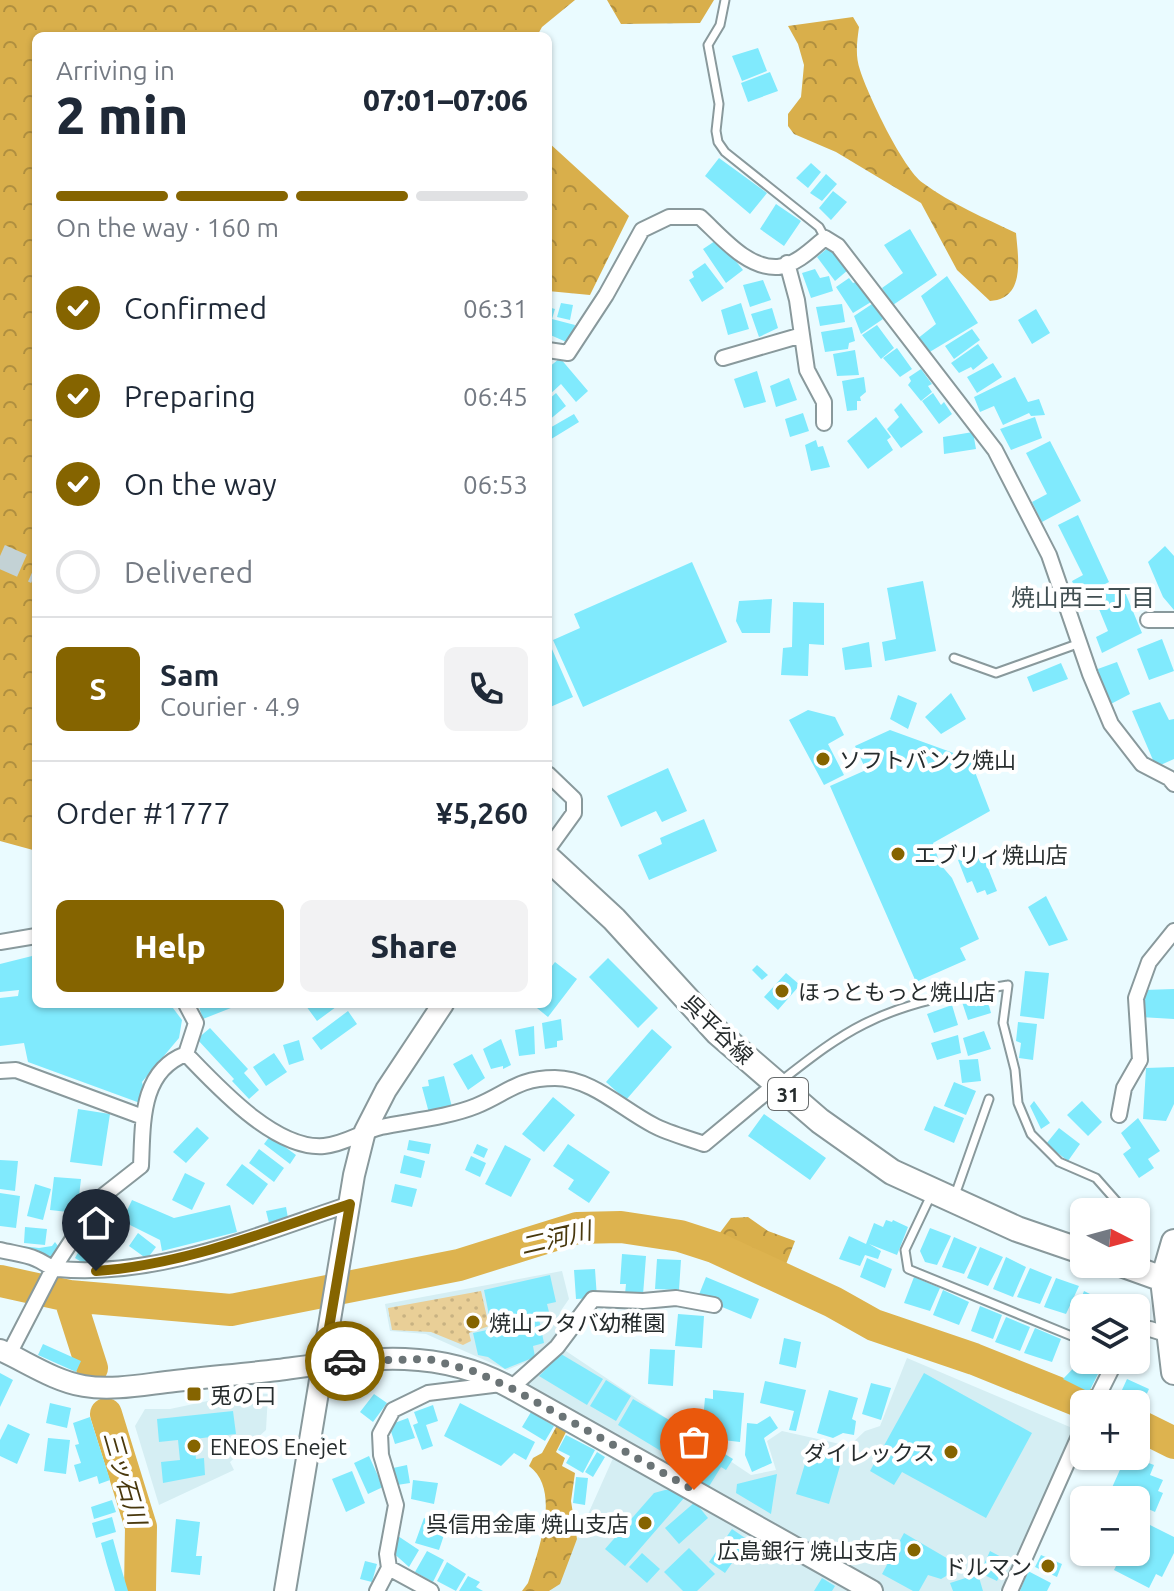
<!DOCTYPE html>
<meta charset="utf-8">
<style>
:root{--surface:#fff;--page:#f2f2f3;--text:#1f2937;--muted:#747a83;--line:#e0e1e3;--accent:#856400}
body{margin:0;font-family:Ubuntu,"Noto Sans JP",sans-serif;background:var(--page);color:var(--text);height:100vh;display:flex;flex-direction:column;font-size:30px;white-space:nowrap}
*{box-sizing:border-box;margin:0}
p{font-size:26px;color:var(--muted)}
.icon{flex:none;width:44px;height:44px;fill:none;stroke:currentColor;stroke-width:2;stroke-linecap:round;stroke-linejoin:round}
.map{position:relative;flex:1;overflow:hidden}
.sheet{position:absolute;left:32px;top:32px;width:520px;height:976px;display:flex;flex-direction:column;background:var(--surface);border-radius:12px;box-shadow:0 2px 6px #0004}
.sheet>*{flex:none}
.needle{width:52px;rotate:96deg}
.buttons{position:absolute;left:1070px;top:1198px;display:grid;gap:16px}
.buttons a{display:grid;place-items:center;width:80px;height:80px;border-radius:12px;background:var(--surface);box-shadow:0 2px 6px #0004;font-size:40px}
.pin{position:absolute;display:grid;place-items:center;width:68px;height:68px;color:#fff;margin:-82px -34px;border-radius:50% 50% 50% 0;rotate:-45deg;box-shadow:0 0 8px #0007}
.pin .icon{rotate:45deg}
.courier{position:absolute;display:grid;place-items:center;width:80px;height:80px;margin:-40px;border:6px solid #856400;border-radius:50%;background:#fff;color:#222;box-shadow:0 2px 10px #0007}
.overview em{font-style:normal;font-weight:800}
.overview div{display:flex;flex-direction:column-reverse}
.overview{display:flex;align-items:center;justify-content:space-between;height:136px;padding:0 24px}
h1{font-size:52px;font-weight:800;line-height:60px}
.bar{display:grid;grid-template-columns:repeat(4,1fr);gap:12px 8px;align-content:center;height:96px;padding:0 24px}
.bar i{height:10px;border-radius:6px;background:var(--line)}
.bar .current{background:var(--accent)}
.bar p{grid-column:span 4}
.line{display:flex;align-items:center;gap:20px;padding:0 24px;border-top:2px solid var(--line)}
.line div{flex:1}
.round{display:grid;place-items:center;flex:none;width:84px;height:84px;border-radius:12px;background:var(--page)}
ol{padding:0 24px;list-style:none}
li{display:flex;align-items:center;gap:24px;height:88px}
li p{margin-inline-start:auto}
li .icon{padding:8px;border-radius:50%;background:var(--accent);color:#fff;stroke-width:4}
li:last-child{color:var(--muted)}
li i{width:44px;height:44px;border:4px solid var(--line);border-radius:50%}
.primary-button{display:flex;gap:16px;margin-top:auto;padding:16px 24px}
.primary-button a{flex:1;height:92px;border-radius:12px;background:var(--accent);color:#fff;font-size:32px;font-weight:800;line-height:92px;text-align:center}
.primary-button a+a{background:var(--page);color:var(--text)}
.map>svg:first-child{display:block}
.built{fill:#d5eef3}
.grass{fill:url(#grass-dots)}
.forest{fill:url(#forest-crowns)}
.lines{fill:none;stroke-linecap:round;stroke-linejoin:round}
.river{stroke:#ddb34f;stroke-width:32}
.building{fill:#80eafd}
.primary-tunnel{stroke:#c3d2d5;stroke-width:24;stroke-dasharray:24 12;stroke-linecap:butt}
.lane-casing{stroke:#89999c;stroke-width:11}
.street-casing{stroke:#89999c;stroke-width:18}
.secondary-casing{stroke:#89999c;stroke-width:24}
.primary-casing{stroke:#89999c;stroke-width:28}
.lane{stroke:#fff;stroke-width:7}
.street{stroke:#fff;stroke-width:14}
.secondary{stroke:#fff;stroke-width:20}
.primary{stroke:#fff;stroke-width:24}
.done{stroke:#6b7476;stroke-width:8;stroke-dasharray:0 14.4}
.route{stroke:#856400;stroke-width:10}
.poi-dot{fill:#856400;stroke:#fff;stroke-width:3}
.labels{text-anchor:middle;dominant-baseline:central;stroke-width:8;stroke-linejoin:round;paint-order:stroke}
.shield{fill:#fff;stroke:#676b6c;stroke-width:2}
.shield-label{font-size:20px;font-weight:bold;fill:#262c2d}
.poi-label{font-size:22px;fill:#262c2d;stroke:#fff;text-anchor:start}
.street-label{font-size:22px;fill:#262c2d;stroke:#fff}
.neighbourhood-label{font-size:24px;fill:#414f52;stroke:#fff}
.water-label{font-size:24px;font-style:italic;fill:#49380d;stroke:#fff}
</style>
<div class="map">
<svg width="1174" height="1591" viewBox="0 0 1174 1591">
<defs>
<pattern id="grass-dots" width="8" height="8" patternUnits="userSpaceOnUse" patternTransform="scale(2)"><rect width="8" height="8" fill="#e9cf97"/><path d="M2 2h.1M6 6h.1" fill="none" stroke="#c8b282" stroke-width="1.8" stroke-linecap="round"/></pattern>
<pattern id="forest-crowns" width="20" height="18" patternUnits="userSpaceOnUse" patternTransform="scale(2)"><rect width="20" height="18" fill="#d9af4b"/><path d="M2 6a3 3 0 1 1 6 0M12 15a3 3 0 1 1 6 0" fill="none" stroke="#b08f3f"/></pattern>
</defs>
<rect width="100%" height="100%" fill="#eafbff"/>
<path class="built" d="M562,1271L569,1299L560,1312L556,1340L539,1357L507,1370L426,1334L390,1331L385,1304Z
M563,1349L751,1475L776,1470L767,1441L782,1431L849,1446L865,1431L880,1426L907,1358L1077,1430L1000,1591H550L560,1577L622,1438L527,1385Z
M234,1392L268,1394L266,1430L230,1462L234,1470L159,1505L135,1426L145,1409H170L217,1399Z"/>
<path class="grass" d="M481,1291L489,1326L469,1333L471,1341L463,1345L431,1332L392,1330L388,1308Z"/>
<path class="forest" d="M0,0H575L542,27L537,36H36V848L33,850L0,841Z
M607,0H714L700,23L621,24Z
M853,17L859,27C857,42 855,56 860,70C868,95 903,169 923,183C951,204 985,218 1016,233C1018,257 1026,299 990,301L957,270L921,203L836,152L794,134L788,126V114L801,97L804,65L798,44L788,26Z
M548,142L629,216L590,295L548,291Z
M748,1217L768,1231L795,1241L783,1272L713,1242L731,1218Z
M561,1418L570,1424L556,1452L565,1458L562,1466L575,1473L571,1501L577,1539L560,1584L549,1591H522L528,1583C538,1551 562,1490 529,1466L533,1458L542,1453Z"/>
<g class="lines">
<path class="river" d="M0,1281L69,1296L231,1310L459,1265L577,1228L621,1227L680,1236L714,1247L833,1302L874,1325L974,1359L1086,1404
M69,1296L92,1368
M106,1414L141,1527L140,1591
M1136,1424L1174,1443"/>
</g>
<path class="building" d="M758,48L767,71L742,81L732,56Z
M770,72L778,91L748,102L741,83Z
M719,158L767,193L750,214L705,176Z
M811,163L821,172L808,188L796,178Z
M826,174L837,184L822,201L810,193Z
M833,191L847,202L831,220L819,208Z
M776,204L801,221L784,246L760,229Z
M910,229L937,275L893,305L882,288L903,273L884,245Z
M718,239L743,270L726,283L703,249Z
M829,247L848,270L835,281L817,257Z
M705,263L724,288L702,302L689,280L694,277L692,272Z
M815,269L820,278L829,276L833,291L811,298L802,273Z
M947,276L978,323L928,353L917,339L936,324L921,296Z
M849,278L853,283L859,281L871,302L853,313L836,287Z
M763,280L771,300L750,307L743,285Z
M561,303L573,305L570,320L557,317Z
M741,303L749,329L728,335L721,310Z
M842,304L845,322L820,326L816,307Z
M872,304L883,319L861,334L854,316Z
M548,307L555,309L552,319L575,325L571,344L548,334Z
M772,308L778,328L759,337L751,314Z
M1036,309L1050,333L1032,344L1018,320Z
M877,325L894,348L881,359L862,335Z
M852,327L855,341L849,343L848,349L825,352L821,332Z
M972,329L980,340L954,359L945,346Z
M978,344L988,358L973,370L971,367L959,373L951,363Z
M897,348L912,369L900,377L883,358Z
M855,350L859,375L837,376L833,354Z
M560,358L588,391L576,402L561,384L548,396V368Z
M993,363L1002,377L977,393L967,377Z
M921,369L932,384L928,386L932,392L921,401L908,385L911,381L909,377Z
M757,371L766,402L744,408L734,379Z
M864,377L866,392L860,397L861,401H857V410L847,411L842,381Z
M1015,377L1028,402L1039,399L1045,415L1031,416L1029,413L1003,425L994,406L980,412L974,397Z
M789,378L797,400L776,407L770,386Z
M556,393L566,406L548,421V400Z
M933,393L941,405L944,402L952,414L939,424L922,401Z
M901,403L923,432L901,448L887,429L899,417L894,410Z
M803,413L809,431L790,437L785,419Z
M574,414L579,422L548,441V429Z
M876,417L891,437L887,440L893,450L868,469L847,441Z
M1035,417L1042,438L1011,450L1000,429Z
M973,432L976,449L944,454L943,437Z
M816,440L818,447L823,446L830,467L811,471L805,445Z
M1050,441L1081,501L1042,522L1032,502L1047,494L1026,453Z
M1078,515L1109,582L1079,597L1072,581L1083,575L1058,525Z
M1165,546L1174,556V610L1163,597L1148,562Z
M692,562L727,642L583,707L553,640L580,628L574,614Z
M923,581L936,651L885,661L882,642L896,639L887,588Z
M1122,585L1142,633L1102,653L1096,637L1108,631L1094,597Z
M772,599L770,633H742L736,621L739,601Z
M793,602L824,603V645L809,644L808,676L781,675L783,648L792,647Z
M1162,639L1174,671L1149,680L1137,649Z
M548,640L573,697L548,708Z
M869,642L872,667L845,670L842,648Z
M1117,662L1130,694L1107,706L1095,670Z
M1061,663L1068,679L1033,692L1027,677Z
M951,693L966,719L941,734L925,717Z
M898,695L917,703L908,729L890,719Z
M1160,702L1169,720L1174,719V759L1156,767L1132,711Z
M808,710L835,717L844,735L828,744L844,775L824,785L789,720Z
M890,730L970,759L990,811L933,843L940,864L952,878L979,939L960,948L966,960L916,982L830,786L866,770L855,746Z
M668,768L687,811L662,822L656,811L621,827L607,796Z
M704,819L717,851L649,880L638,855L662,844L660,838Z
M977,853L981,863L985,861L997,891L987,895L985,890L977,893L972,881L967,883L958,860Z
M1046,896L1068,940L1049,946L1028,907Z
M36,955V1004H170L182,1020L179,1038L142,1082L144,1089L140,1103L28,1062L24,1043L0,1046V998L18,996L19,990L0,992V964Z
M608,958L658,1008L638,1028L589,977Z
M555,962L577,979L548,1017L532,1004H548V971Z
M757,965L768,975L762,980L752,970Z
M1025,971L1049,973L1044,1019L1020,1016Z
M786,973L800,985L778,1010L764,997Z
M1174,989V1019L1140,1017L1144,990Z
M986,995L991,1013L968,1020L962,1002Z
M198,1004H241L203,1019Z
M309,1004H340L317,1021L306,1006Z
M952,1005L958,1025L934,1033L927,1014Z
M348,1011L357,1024L321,1050L312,1038Z
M561,1019L563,1040L557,1041V1047L545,1049L542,1023Z
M1018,1022L1037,1024L1033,1060L1019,1058L1021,1043L1016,1041Z
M534,1026L535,1054L519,1056L515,1030Z
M210,1028L248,1069L244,1073L259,1090L249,1099L232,1081L234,1079L197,1039Z
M652,1029L672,1047L626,1100L606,1082Z
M984,1031L991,1049L968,1056L963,1038Z
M958,1035L961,1053L937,1060L931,1043Z
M501,1039L511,1065L503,1069V1066L491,1069L483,1049Z
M299,1040L304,1060L289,1065L283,1045Z
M274,1053L287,1072L266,1086L253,1067Z
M472,1054L485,1078L468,1090L453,1064Z
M978,1059L981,1081L962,1083L959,1060Z
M1174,1067V1104L1166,1121L1143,1119L1146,1068Z
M444,1076L452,1107L429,1113L422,1087L429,1086L428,1080Z
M954,1082L976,1091L966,1115L944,1106Z
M553,1097L575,1115L544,1152L522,1134Z
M1034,1101L1050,1123L1041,1129L1030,1106Z
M1082,1101L1102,1122L1088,1136L1067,1115Z
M934,1106L964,1118L954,1143L924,1130Z
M78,1109L110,1114L102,1166L70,1162Z
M764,1114L826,1158L810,1180L748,1136Z
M1138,1118L1160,1151L1148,1159L1154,1168L1139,1178L1123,1154L1131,1148L1121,1133Z
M197,1127L209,1138L186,1163L173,1152Z
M1059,1128L1080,1144L1068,1161L1046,1144Z
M270,1136L296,1155L290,1164L264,1144Z
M409,1140L431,1144L429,1154L407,1150Z
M477,1144L488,1149L484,1158L473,1153Z
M568,1144L610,1172L589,1203L568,1189L574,1180L553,1166Z
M505,1145L531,1159L511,1197L485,1184Z
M259,1149L284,1168L274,1182L249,1163Z
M404,1155L425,1161L421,1178L400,1173Z
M471,1156L486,1163L480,1177L465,1170Z
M0,1160L18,1161L15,1191L0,1189Z
M242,1164L268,1184L253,1205L226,1185Z
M185,1173L205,1183L192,1210L172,1200Z
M54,1177L81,1179L77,1213L50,1210Z
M35,1184L51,1189L43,1220L27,1216Z
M395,1184L417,1189L412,1207L391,1202Z
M0,1193L20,1196L16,1228L0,1226Z
M132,1200L174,1218L230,1205L237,1232L162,1251L160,1240L122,1221Z
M286,1207L288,1218L269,1223L266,1211Z
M96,1220L118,1233L96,1271L75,1258Z
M886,1220L892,1222L893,1220L908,1227L897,1255L869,1244L881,1251L878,1259L865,1255L860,1266L839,1259L849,1236L866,1244L874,1223L883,1227Z
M25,1227L47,1229L45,1245L24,1243Z
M930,1228L951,1236L937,1265L925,1262L920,1251Z
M138,1233L156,1247L147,1259L129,1246Z
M954,1237L977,1247L964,1274L942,1267Z
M55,1242L58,1246L50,1262L20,1251L21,1246L39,1248L52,1246Z
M980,1247L1003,1257L988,1286L967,1278Z
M622,1254L646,1256L643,1295L625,1294L626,1284H620Z
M1006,1257L1026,1267L1013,1297L993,1289Z
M867,1258L892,1269L885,1288L860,1277Z
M657,1259L681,1260L679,1290L655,1289Z
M1030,1268L1052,1277L1040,1304L1017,1297Z
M595,1269L597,1298L576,1299L574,1270Z
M550,1275L556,1302L547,1304L549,1312L538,1314L544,1343L533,1346L535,1357L505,1369L488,1357L478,1355L473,1333L496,1328L497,1336L529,1328L526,1312L490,1320L484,1290Z
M706,1277L759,1299L751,1319L698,1297Z
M914,1277L940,1288L930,1311L904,1303Z
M1056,1278L1079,1286L1066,1314L1044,1307Z
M943,1290L969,1302L959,1325L933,1315Z
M1084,1291L1104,1301L1101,1308H1084V1320L1074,1317Z
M980,1306L1002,1315L993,1339L971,1331Z
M678,1314L704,1316L702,1348L675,1346Z
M1006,1317L1030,1327L1020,1351L995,1342Z
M1035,1328L1061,1339L1052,1362L1024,1353Z
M784,1338L801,1342L796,1368L779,1364Z
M43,1344L81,1361L76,1372L38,1355Z
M650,1349L675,1350L673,1386L648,1384Z
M561,1354L603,1379L587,1405L539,1376Z
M1084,1357V1360H1096L1103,1364L1089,1392L1063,1379Z
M0,1373L13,1380L0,1407Z
M924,1373L1032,1433L986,1518L902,1472L894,1485L870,1471Z
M1127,1379L1149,1389L1144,1400L1149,1402L1143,1415L1136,1412V1404L1116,1403Z
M606,1380L631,1396L616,1421L590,1406Z
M765,1381L806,1390L796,1431L789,1430L794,1411L760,1403Z
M871,1383L891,1388L881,1420L862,1414Z
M713,1390L744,1393L740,1442L723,1440L709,1430L710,1426L703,1420L705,1398L713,1399Z
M829,1390L858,1398L852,1419L856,1421L854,1435L843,1433L833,1438L817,1433Z
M374,1394L387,1403L373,1422L360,1412Z
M633,1399L695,1435L679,1462L618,1425Z
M50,1403L71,1408L67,1428L46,1423Z
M460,1403L535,1442L526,1460L514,1453L501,1466L444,1436Z
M433,1405L438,1421L426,1425L433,1446L422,1450L413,1425L418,1423L414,1412Z
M233,1411L236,1434L194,1439L196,1459L204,1458L205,1475L163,1483L161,1462L180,1460L178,1440L159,1442L157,1419Z
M531,1412L554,1426L545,1441L522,1427Z
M770,1416L778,1428L764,1438L772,1463L752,1472L745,1455L747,1423L757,1424Z
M90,1417L110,1480L99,1484L97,1476L79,1482L74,1465L81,1463L75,1445L79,1444L73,1423Z
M408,1418L415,1438L395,1444L389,1425Z
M8,1424L30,1434L17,1464L0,1456V1440Z
M566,1435L595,1450L583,1473L566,1463L570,1456L558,1450Z
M48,1438L70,1440L66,1474L44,1471Z
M702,1440L733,1459L726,1470L721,1467L708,1488L682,1472Z
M809,1450L842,1459L829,1504L796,1494Z
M597,1452L605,1457L593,1477L585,1472Z
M369,1456L383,1487L368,1494L354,1463Z
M1130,1456L1154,1465L1150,1475L1163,1480L1158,1491L1163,1493L1155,1512L1137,1504L1141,1497L1127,1492L1124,1499L1110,1492L1123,1463L1127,1464Z
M407,1465L410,1483L397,1485L393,1468Z
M352,1471L365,1503L346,1512L332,1479Z
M777,1474L771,1514L736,1493L737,1484Z
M576,1477L588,1478L585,1505L573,1503Z
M413,1480L438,1483L434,1504L411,1499Z
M665,1490H675L684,1498L625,1566L605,1549L654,1493Z
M112,1500L116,1512L94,1519L91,1507Z
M695,1502L708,1518L679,1544L665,1528Z
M112,1517L116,1532L96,1538L92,1523Z
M424,1518L447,1526L439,1550L415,1543Z
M176,1519L200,1522L196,1556H202L200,1575L171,1572Z
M1140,1520L1174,1537V1553L1162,1577L1156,1574L1149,1588L1114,1570L1123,1552H1136V1527Z
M732,1529L748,1540L725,1573L709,1562Z
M904,1533L962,1567L941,1579L928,1575L919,1591H913L882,1574Z
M398,1536L419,1550L409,1567L390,1550Z
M113,1539L119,1561L128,1591H115L107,1565L101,1543Z
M689,1548L715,1574L697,1591H683L664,1572Z
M427,1551L444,1560L433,1582L415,1572Z
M990,1551L1007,1560L997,1581L980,1573Z
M642,1553L660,1569L647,1583L629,1567Z
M1041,1555L1062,1564L1057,1577L1035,1567Z
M365,1561L377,1564L372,1582L360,1579Z
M447,1562L466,1574L456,1591L437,1581Z
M1028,1571L1051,1583L1047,1591H1020Z
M978,1574L983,1591H953L950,1583Z
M468,1576L480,1582L476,1587L483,1591H459Z
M822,1578L835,1586L832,1591H814Z"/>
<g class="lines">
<path class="primary-tunnel" d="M0,556L36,572"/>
<defs>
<path id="lane" d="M725,0L720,25L708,45L719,104L716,131L718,142L725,152L819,227L825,238
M954,658L996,673L1080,643
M781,1081C808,1060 834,1039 864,1024C909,1001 959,993 1008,985L1003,1023L1015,1070L1018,1103L1031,1134L1059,1162L1096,1178L1126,1212
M932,1193L905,1250L908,1269L1074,1337
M955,1195L989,1099"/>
<path id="street" d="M787,263L797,300L807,370L824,402V423
M548,350L568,353L606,295L642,230L669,217H700C721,236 747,269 778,267C796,265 812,249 825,238L838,246L995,450L1049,555L1090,674L1111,724L1142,764L1169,778L1174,784
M723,358L802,335
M1148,620H1174
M548,774L574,799V813L548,849
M0,942L36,936
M186,1004L196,1023L186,1054
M186,1054C218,1087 275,1150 324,1146C345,1144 361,1132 381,1127C410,1121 449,1117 476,1106C508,1093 517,1078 555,1078C591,1078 622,1109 653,1125C668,1133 687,1138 704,1144L776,1084
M0,1071L16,1070L143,1117
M1119,1115L1124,1088L1140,1060L1136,998L1149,962L1174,931
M0,1250C11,1253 25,1254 36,1259C44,1262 49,1268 58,1269C158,1278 256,1235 350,1204
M1136,1330L1150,1329L1169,1335
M9,1354L53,1269L99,1199L141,1166C143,1123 140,1071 186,1054
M511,1388L557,1347L593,1299L643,1301L676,1298L714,1305
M1094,1404L1116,1360
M389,1568L431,1591
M377,1591L389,1568L387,1554L396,1505L381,1455L380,1434L393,1410L428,1393L501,1384
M1010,1591L1084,1425"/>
<path id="secondary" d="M0,1350C27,1362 54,1381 84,1386C113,1391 146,1384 175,1381C210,1377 244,1374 278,1370C361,1359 434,1345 511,1388L872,1591
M285,1591L354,1175L365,1131L386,1090L443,1004"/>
<path id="primary" d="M548,858L614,919L718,1033L820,1121L892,1172L1017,1229L1084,1252
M1174,1242L1163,1280L1174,1372
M1121,1264L1174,1283"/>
</defs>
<use href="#lane" class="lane-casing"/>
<use href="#street" class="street-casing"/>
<use href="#secondary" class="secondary-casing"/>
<use href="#primary" class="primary-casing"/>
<use href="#lane" class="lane"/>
<use href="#street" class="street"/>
<use href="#secondary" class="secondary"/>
<use href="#primary" class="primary"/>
</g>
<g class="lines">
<path class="done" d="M345,1361L429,1359L473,1371L511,1388L694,1490"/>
<path class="route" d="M96,1271C184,1265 267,1231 350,1204L323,1363L345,1361"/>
</g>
<g class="poi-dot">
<circle cx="823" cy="759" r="8"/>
<circle cx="898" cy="854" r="8"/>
<circle cx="782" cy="991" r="8"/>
<circle cx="473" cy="1322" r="8"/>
<rect x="186" y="1386" width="16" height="16" rx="4"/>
<circle cx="194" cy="1446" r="8"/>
<circle cx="951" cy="1452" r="8"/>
<circle cx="645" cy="1523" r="8"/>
<circle cx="914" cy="1550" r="8"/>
<circle cx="1048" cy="1566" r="8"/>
</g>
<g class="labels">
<rect class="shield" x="768" y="1078" width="40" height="32" rx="6"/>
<g class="shield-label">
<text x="788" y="1094">31</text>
</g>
<g class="poi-label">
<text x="839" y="759">ソフトバンク焼山</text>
<text x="914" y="854">エブリィ焼山店</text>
<text x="798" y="991">ほっともっと焼山店</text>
<text x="489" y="1322">焼山フタバ幼稚園</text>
<text x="210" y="1394">兎の口</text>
<text x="210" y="1446">ENEOS Enejet</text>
<text x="935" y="1452" text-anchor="end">ダイレックス</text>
<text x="629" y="1523" text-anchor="end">呉信用金庫 焼山支店</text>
<text x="898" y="1550" text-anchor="end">広島銀行 焼山支店</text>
<text x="1032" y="1566" text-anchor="end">ドルマン</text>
</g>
<g class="street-label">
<text transform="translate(718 1029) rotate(44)">呉平谷線</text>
</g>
<g class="neighbourhood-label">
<text x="1083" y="597">焼山西三丁目</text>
</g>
<g class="water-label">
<text transform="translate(556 1238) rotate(-13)">二河川</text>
<text transform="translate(125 1478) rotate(74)">三ッ石川</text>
</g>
</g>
</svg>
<div class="buttons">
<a><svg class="needle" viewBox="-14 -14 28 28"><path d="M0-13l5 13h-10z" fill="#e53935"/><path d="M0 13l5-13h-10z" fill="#747a83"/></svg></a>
<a><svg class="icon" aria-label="layers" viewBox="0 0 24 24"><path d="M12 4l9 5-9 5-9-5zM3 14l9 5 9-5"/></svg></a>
<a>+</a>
<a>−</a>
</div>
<div class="pin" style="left:694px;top:1490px;background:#ea580c"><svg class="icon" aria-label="bag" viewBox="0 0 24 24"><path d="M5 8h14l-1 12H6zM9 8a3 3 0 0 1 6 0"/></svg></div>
<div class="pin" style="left:96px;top:1271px;background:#1f2937"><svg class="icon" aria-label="home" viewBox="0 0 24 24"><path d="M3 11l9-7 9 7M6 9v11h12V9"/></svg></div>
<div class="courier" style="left:345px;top:1361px"><svg class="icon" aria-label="car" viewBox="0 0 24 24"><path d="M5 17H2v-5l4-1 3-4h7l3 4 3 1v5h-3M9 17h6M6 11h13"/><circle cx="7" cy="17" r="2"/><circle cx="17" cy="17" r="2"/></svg></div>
<section class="sheet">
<div class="overview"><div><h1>2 min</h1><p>Arriving in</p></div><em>07:01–07:06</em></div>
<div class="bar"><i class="current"></i><i class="current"></i><i class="current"></i><i></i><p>On the way · 160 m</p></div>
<ol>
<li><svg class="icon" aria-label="check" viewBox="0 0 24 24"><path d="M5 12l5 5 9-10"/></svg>Confirmed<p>06:31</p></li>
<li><svg class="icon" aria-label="check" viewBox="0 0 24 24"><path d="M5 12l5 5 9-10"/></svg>Preparing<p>06:45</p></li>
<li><svg class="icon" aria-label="check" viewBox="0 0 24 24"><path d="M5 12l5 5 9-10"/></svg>On the way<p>06:53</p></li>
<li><i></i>Delivered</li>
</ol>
<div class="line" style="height:144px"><b class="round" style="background:var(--accent);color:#fff">S</b><div><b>Sam</b><p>Courier · 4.9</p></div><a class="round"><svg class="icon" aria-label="phone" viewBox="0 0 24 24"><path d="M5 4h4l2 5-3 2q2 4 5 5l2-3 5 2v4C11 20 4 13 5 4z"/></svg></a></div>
<div class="line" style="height:104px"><div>Order #1777</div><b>¥5,260</b></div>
<div class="primary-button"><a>Help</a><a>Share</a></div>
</section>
</div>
